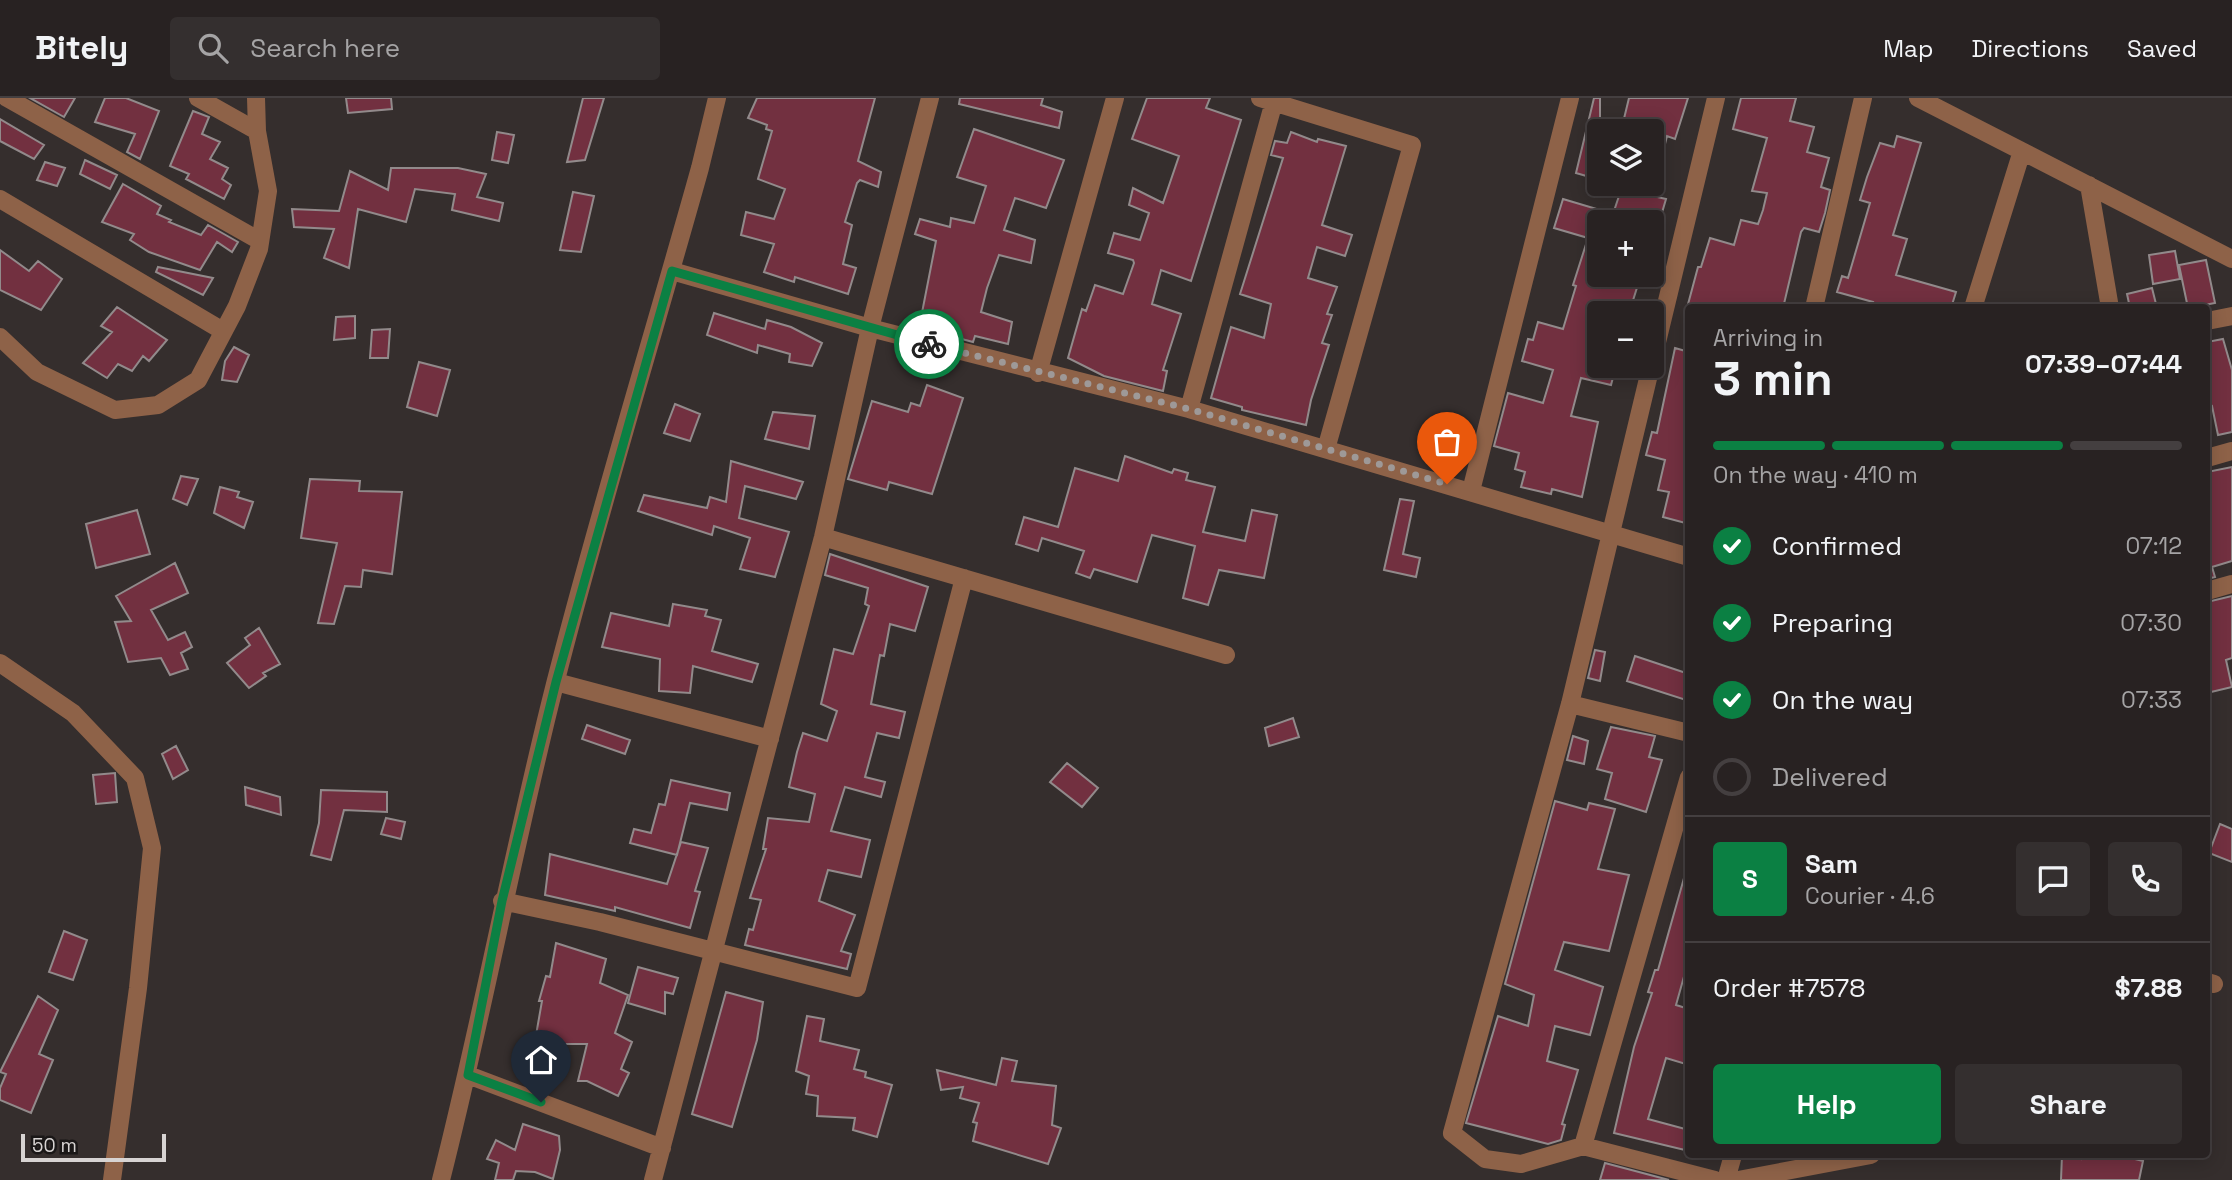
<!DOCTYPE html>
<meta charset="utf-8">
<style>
:root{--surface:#282222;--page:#342f2f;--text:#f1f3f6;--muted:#a5a4a5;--line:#443f40;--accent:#0b8043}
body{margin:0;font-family:"Space Grotesk",sans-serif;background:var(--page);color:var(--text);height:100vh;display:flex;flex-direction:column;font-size:26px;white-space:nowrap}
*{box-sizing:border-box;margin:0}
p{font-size:23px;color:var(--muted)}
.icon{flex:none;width:38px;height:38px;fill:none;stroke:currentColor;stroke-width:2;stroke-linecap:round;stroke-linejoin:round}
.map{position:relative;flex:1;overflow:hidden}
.sheet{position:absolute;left:1685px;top:206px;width:525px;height:854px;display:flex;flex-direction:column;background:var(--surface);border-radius:7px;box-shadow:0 4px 18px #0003,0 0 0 2px var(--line)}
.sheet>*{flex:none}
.controls{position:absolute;left:1587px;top:21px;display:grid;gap:14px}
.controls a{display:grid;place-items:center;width:77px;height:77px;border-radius:7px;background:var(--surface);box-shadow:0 4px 18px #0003,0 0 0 2px var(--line);font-size:35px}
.scale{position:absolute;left:21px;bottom:18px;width:145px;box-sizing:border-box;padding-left:7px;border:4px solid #d7d3d2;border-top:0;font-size:19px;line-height:24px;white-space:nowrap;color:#d7d3d2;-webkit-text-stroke:5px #1a1717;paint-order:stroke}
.pin{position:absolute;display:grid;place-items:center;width:60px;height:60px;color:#fff;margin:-72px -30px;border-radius:50% 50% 50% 0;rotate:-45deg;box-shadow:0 0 7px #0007}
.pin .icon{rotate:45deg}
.courier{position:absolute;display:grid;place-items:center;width:70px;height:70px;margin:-35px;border:5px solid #0b8043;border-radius:50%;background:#fff;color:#222;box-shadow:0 2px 9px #0007}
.head em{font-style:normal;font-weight:700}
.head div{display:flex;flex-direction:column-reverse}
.head{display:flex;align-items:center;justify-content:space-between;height:119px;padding:0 28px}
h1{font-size:46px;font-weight:700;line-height:52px}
.bar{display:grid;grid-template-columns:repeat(4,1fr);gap:10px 7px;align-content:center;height:84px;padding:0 28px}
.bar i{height:9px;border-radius:5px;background:var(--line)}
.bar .current{background:var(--accent)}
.bar p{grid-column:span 4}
.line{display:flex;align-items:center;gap:18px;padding:0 28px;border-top:2px solid var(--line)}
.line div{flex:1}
.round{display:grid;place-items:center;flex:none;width:74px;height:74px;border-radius:7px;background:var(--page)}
ol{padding:0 28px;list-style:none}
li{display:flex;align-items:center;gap:21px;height:77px}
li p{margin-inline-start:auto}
li .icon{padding:7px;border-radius:50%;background:var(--accent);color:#fff;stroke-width:4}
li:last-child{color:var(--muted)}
li i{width:38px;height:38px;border:4px solid var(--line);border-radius:50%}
.cta{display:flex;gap:14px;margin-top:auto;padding:14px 28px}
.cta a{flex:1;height:80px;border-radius:7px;background:var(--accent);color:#fff;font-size:28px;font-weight:700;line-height:80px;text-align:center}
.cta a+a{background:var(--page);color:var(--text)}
header{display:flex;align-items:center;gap:42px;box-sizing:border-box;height:98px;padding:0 35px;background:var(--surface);border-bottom:2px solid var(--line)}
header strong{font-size:33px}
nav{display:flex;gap:38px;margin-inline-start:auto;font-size:24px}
.search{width:490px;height:63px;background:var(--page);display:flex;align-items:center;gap:18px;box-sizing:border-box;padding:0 24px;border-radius:7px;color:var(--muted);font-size:26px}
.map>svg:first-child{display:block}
.building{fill:#723040;stroke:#928a8b;stroke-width:2}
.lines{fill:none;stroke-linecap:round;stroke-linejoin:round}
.minor{stroke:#8e6248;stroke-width:18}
.done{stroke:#9e9998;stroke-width:7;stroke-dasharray:0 12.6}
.route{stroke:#0b8043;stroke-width:9}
</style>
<header>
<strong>Bitely</strong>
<div class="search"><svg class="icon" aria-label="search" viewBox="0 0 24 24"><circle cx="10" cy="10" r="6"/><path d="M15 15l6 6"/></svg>Search here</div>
<nav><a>Map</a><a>Directions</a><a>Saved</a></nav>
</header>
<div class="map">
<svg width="2232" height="1082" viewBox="0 0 2232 1082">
<rect width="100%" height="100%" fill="#352e2d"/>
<path class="building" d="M30,0H75L64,19Z
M105,0H126L159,13L140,61L127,54L135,36L95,24Z
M346,0H391L392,11L348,15Z
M583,0H604L585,62L567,64Z
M757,0H875L858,63L881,74L878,89L860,82L857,85L845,124L852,127L843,166L856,170L848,196L795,179L794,184L764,174L774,146L741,137L746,114L774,121L785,91L758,81L772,33L766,31L767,27L748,20Z
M960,0H1043L1041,7L1062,14L1059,30L959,6Z
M1147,0H1210L1206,10L1241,22L1191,183L1161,172L1152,206L1181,216L1163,272L1167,273L1163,293L1104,278L1068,260L1082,211L1086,213L1095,187L1123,196L1134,165L1133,162L1108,155L1114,135L1140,142L1149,115L1129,107L1133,90L1163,105L1179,58L1132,41Z
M1594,0H1600V82L1576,75Z
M1629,0H1688L1675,41L1667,38L1658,74H1652V33H1621Z
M1741,0H1796L1790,23L1814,29L1807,54L1829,60L1821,89L1830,92L1825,115L1819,134L1804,130L1801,134L1783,210H1687L1698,169H1701L1710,140L1734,147L1741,122L1758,126L1763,112L1767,95L1752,93L1767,40L1733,31Z
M193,13L209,19L202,36L220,44L210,61L228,70L222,81L231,87L224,101L186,81L189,76L170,68Z
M0,21L44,47L34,61L0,43Z
M974,31L1064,62L1046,110L1015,100L1004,132L1035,142L1031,165L999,157L987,190L981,214L1012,224L1008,246L975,238L973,244L943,236L945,230L920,225L936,143L915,136L920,121L950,129L951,120L974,125L986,88L957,79Z
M497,34L514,37L508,65L492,62Z
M1291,34L1317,44L1318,41L1346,48L1322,127L1352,137L1345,158L1317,149L1308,180L1337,189L1327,216L1332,217L1322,245L1329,247L1311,302L1306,327L1242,312V309L1211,300L1231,229L1264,240L1271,206L1240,196L1283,60L1271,57L1275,43L1287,45Z
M1897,38L1921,45L1893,137L1907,141L1896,177L1956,194L1951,210H1871L1873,204L1837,194L1842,178L1848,180L1870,105L1860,102L1867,79L1880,45L1894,49Z
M85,62L117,77L110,91L80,76Z
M45,64L65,70L57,88L37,82Z
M391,70H458L486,76L477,99L503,105L499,123L452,112L455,96L415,91L406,124L358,111L349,170L324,160L334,131L294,129L292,111L339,113L350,73L388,92Z
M123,86L161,108L157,116L171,122L169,124L201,137L208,127L238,144L232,154L217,144L200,172L149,154L130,142L134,136L102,124Z
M1623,86H1642L1640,95L1666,101L1659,125L1614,113Z
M573,94L594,98L581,154L560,152Z
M1563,101L1600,112V177H1641L1629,215H1600V268H1616L1611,287L1581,280L1571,318L1598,324L1582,399L1552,391L1551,396L1521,389L1525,374L1515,371L1519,355L1494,348L1508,295L1543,305L1553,272L1522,263L1528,241L1533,242L1538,224L1563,231L1576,188L1573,187L1588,140L1554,130Z
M0,152L29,173L38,163L62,181L41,212L0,192Z
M2175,153L2180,181L2153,186L2149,157Z
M2206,162L2215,205L2188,210L2179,167Z
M158,169L213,180L203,197L156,174Z
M2152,190L2157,210H2130L2127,196Z
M117,209L167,242L149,263L143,258L132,273L118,266L107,280L83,265L112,234L101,228Z
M714,215L765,231L767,222L791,229L822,245L812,268L789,264L790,256L758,247L757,255L707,237Z
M355,218V240L334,242L336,219Z
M390,231L388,260H370L372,232Z
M2223,241L2232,272V334L2218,337L2212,308L2207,309V244Z
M234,249L249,257L237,284L222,282L225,263Z
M1675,250L1689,254V426L1663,419L1669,394L1658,392L1665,362L1646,357L1652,334L1657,335Z
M419,264L450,272L437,318L407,309Z
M927,287L963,300L932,396L889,384L887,392L848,381L872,303L908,314L911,305L920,308Z
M675,306L700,316L690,343L664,335Z
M773,314L815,318L809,351L765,341Z
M1125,358L1172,375L1174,371L1188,375L1186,382L1215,389L1203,434L1245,443L1252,412L1277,417L1264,480L1219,472L1208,507L1183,500L1195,448L1152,437L1137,484L1094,471L1090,480L1076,475L1084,453L1042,440L1038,453L1016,446L1024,419L1058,429L1075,370L1118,383Z
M731,363L803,384L796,401L745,388L739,420L789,434L775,479L740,471L750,440L714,428L712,437L638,413L644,397L707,410L710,399L726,404Z
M2232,369V463L2212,469L2215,479L2207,481V374Z
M181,378L198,381L187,407L173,401Z
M310,381L360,383L359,393L402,394L392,476L363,472L361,489L345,488L334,526L318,525L337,445L301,440Z
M220,389L239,394L237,399L253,404L244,430L214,415Z
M1400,401L1414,403L1403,456L1420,460L1416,479L1384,472Z
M137,412L150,456L96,470L86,426Z
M830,456L928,489L915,533L890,526L884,558L880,557L871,606L905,614L899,640L877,635L865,679L885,684L881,699L845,689L831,733L870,742L861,779L828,772L819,803L855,817L841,853L851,856L847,871L745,847L749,831L753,832L761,802L750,800L766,751H763L768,720L809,724L815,696L789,689L797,654L803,635L827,643L837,613L821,606L834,551L853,556L869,508L865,506L868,490L825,477Z
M175,465L188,495L151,512L168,542L185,534L192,549L181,555L188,571L170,577L161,560L128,564L115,524L131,523L116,498Z
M2232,498V560L2226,562L2232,589L2207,595V504Z
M673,506L707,512L705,518L721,522L712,553L758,566L752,584L693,568L690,595L659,593L660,561L602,549L611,515L669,528Z
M259,530L280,566L263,575L266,578L249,590L227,565L250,547L245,540Z
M1595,552L1605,554L1600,583L1588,580Z
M1635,558L1689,576V603L1627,583Z
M1293,620L1299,639L1269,648L1265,630Z
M587,627L630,642L625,656L582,641Z
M1611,629L1655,638L1649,659L1662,662L1646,714L1605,701L1612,675L1597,671Z
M1573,638L1588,643L1584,666L1567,662Z
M176,648L188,672L173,681L162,656Z
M1067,665L1098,690L1082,709L1050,684Z
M115,675L117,704L96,706L93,677Z
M671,682L730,695L727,712L690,705L677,757L630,745L634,731L651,735L659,706L665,707Z
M245,689L280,699L281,717L246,707Z
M321,692L387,694V714L344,712L331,762L311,757L319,725Z
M1555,703L1587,712L1589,705L1615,711L1598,771L1629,777L1609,853L1564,844L1555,872L1603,889L1590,937L1555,928L1547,963L1578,972L1562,1026L1565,1027L1561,1042L1548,1046L1466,1025L1498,918L1528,928L1534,897L1505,886Z
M386,720L405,724L401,741L381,736Z
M2220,726L2232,731V764L2209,755Z
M681,744L708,750L695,793L700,794L690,830L615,809V813L545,797L550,756L667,786Z
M1686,773L1689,774V876L1685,875L1676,907L1689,911V967L1666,960L1648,1021L1689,1032V1053L1614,1035L1634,949L1652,895L1648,894L1655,872H1658Z
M64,833L87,842L73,882L49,874Z
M556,845L606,861L600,885L628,897L615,935L632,944L621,971L629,975L618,998L587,983H578L587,946H551L553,969L527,964L531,941L535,943L542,903H539L546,878L550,879Z
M638,869L678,880L673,896L665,894V916L628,905Z
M726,894L763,904L757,942L732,1029L692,1016Z
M38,898L58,912L39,956L53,962L31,1015L0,1002V990L6,976L0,974Z
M807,918L824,921L820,943L859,952L854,971L866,974L865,979L892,987L877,1039L853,1032L855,1020L817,1018L818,998L806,996L809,978L796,973Z
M1002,960L1017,963L1012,983L1056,988L1052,1027L1061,1030L1048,1066L973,1043L977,1025L973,1024L979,1005L960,1000L963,989L941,992L937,972L996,987Z
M523,1026L559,1038L560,1052L553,1081L535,1074L516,1073L513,1082H495L499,1065L487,1061L496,1042L515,1052Z
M2062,1057L2081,1061L2082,1057H2119L2143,1063L2139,1082H2061Z
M1605,1065L1669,1082H1600Z"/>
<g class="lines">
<path class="minor" d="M7,0L260,143
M198,0L257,33
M1260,0L1412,47L1326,351
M1918,0L2232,161
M2089,87L2110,210
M0,101L223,233
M672,173L870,230L1189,311L1689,459
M1814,210L1863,0
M1973,210L2022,53
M2207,223L2232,218
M0,239L37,274L115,312L158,307L198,282L237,208L259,151L268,93L257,33L256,0
M1652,265L1716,0
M1651,268L1570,606L1452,1035L1485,1061L1521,1066L1583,1048L1715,1082
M1038,275L1115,0
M1189,311L1275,0
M2207,360L2232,353
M1471,393L1570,0
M823,439L1226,557
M2207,493L2232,486
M0,565L73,615L135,680L152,750L138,890L112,1082
M556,584L770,641
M1570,606L1689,635
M502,803L600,824L857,890L964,480
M2207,884L2214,886
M468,977L662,1050
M1583,1048L1689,679
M441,1082C483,917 513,751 555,586C599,413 652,242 700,70L717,0
M653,1082L823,439L870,230L930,0
M1726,1082L1733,1057
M1738,1082L1871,1057"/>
</g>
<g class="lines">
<path class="done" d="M929,246L1189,311L1447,386"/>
<path class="route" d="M541,1004L468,977L502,803L556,584L672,173L929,246"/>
</g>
</svg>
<div class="controls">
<a><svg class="icon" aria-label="layers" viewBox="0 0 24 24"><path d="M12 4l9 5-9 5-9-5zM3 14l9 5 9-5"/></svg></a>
<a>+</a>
<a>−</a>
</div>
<div class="scale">50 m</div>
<div class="pin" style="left:1447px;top:386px;background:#ea580c"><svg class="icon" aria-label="bag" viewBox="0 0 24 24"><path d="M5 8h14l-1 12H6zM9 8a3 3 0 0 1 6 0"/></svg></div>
<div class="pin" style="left:541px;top:1004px;background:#1f2937"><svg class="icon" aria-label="home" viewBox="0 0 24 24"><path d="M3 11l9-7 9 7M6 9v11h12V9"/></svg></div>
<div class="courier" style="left:929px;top:246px"><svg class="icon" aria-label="bike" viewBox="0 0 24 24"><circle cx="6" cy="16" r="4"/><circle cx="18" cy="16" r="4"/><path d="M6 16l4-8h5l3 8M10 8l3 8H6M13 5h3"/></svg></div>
<section class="sheet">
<div class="head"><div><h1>3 min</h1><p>Arriving in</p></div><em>07:39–07:44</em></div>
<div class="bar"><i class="current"></i><i class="current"></i><i class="current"></i><i></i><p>On the way · 410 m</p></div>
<ol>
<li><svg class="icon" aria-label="check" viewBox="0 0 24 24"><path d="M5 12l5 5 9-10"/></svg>Confirmed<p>07:12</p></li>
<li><svg class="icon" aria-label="check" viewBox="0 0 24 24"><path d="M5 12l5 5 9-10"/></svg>Preparing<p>07:30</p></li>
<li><svg class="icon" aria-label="check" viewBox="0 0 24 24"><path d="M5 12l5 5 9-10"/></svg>On the way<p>07:33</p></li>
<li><i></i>Delivered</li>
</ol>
<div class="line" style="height:126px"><b class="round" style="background:var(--accent);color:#fff">S</b><div><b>Sam</b><p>Courier · 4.6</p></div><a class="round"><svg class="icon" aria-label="chat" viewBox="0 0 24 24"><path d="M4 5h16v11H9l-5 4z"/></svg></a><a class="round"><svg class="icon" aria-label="phone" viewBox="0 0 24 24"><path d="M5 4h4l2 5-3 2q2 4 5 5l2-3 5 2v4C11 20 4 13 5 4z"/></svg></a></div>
<div class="line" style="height:91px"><div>Order #7578</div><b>$7.88</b></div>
<div class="cta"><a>Help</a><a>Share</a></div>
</section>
</div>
